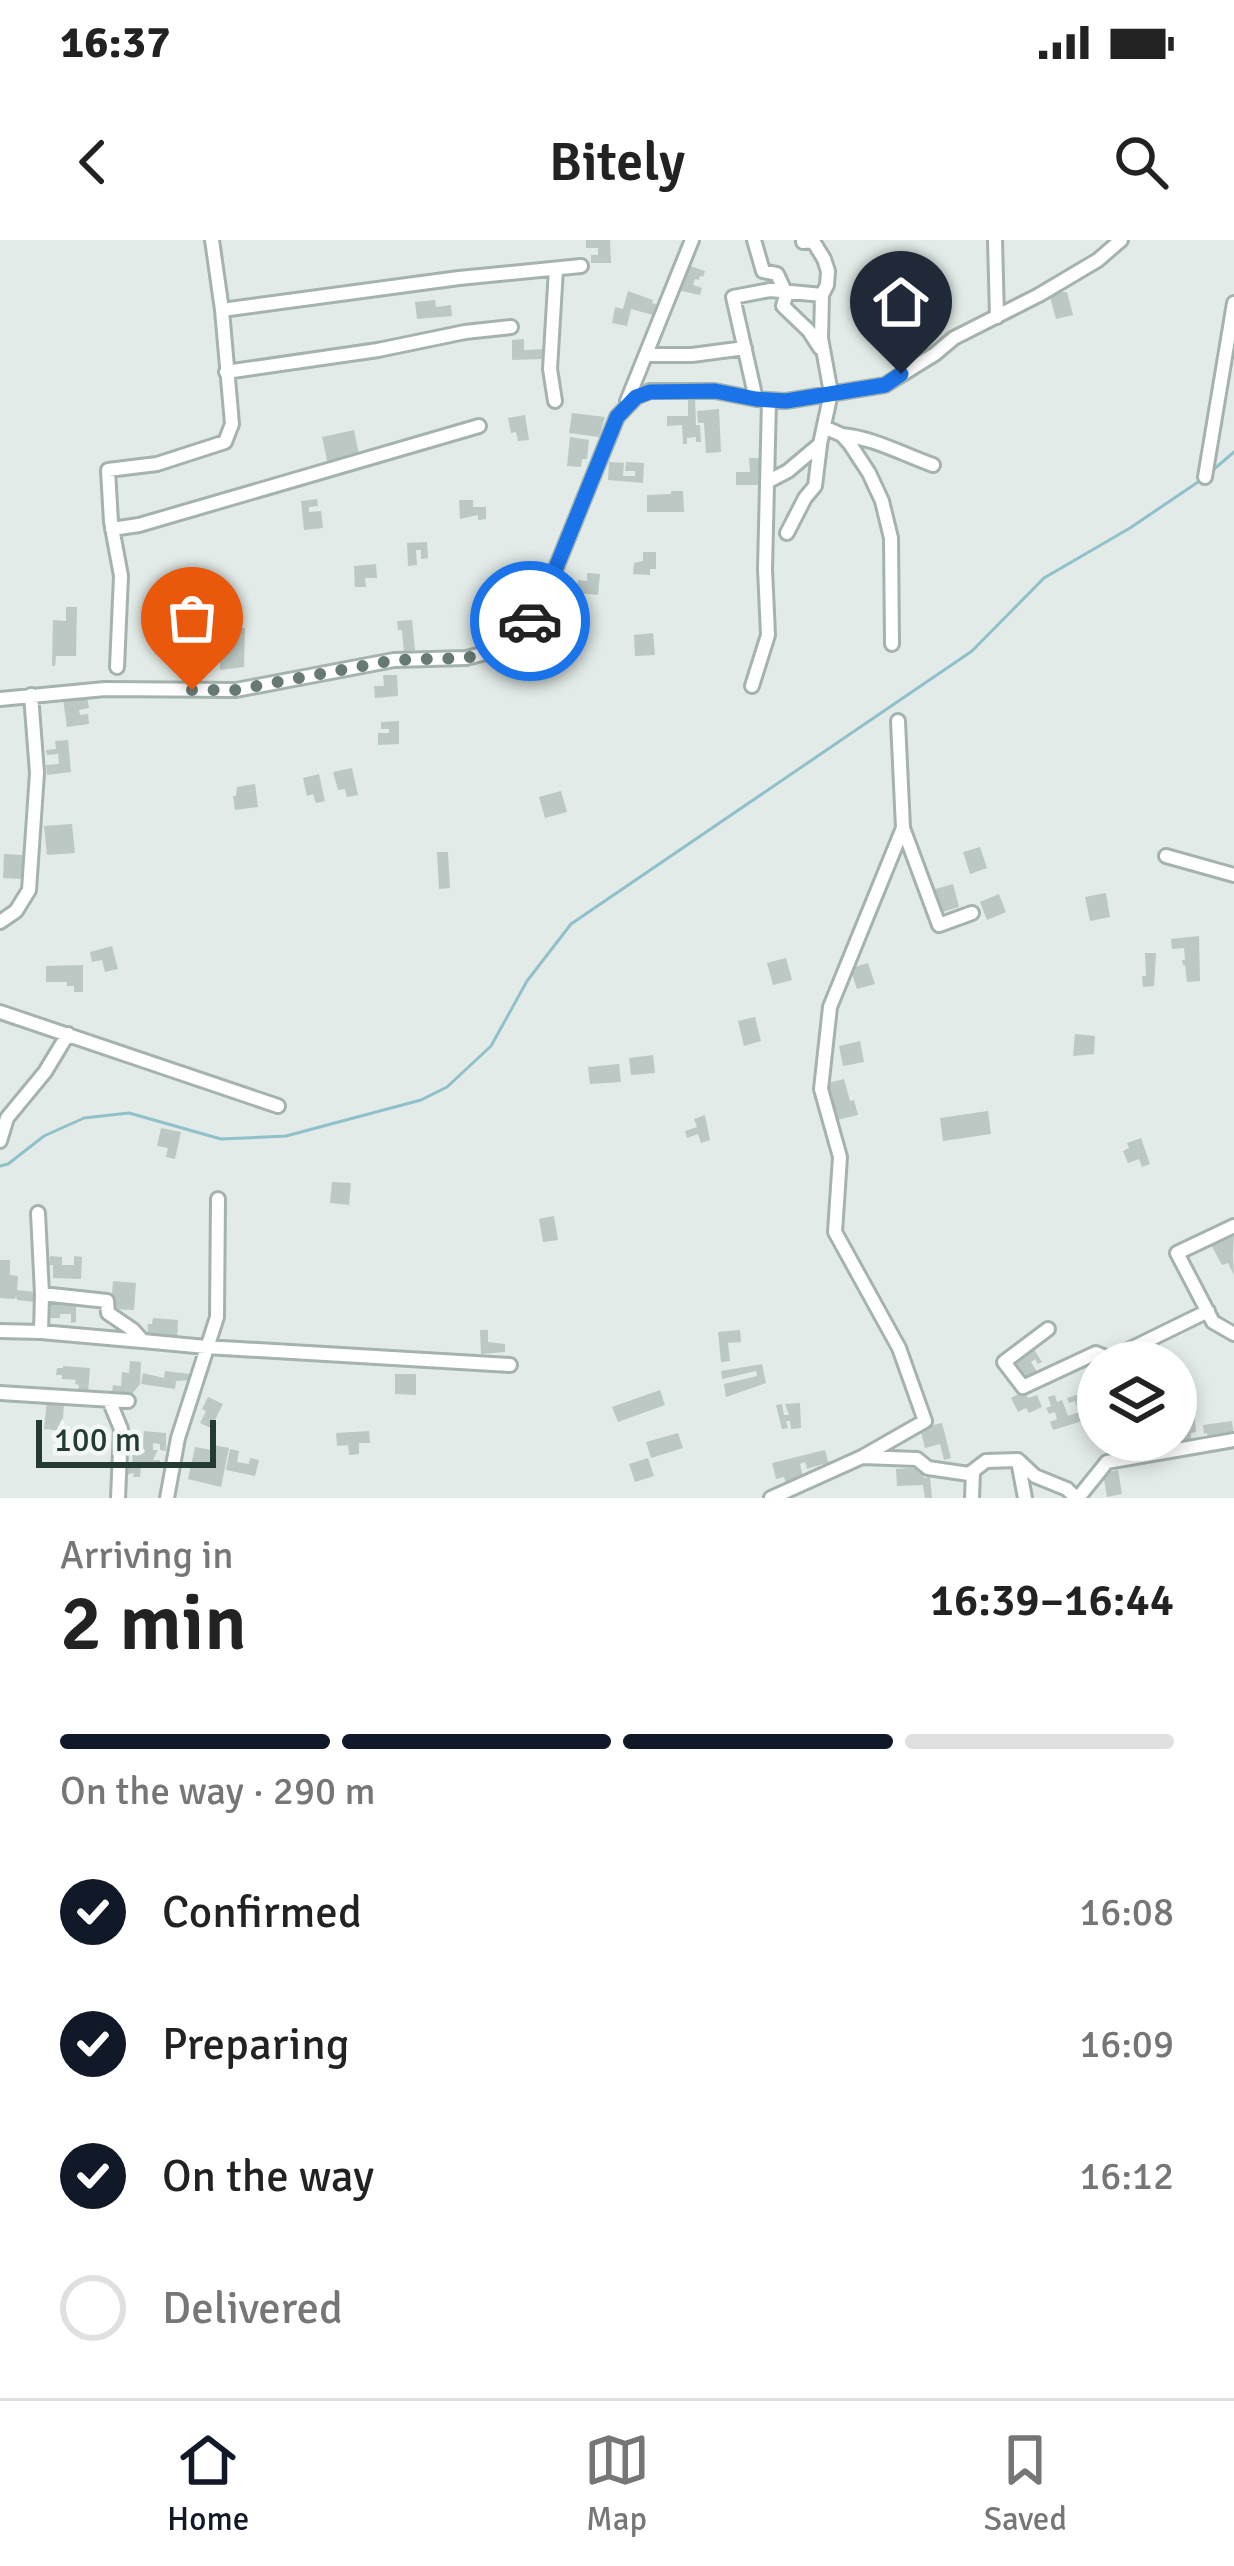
<!DOCTYPE html>
<meta charset="utf-8">
<style>
:root{--surface:#fff;--page:#f6f6f6;--text:#222;--muted:#767676;--line:#e0e0e0;--accent:#111827}
body{margin:0;font-family:Signika,sans-serif;background:var(--page);color:var(--text);height:100vh;display:flex;flex-direction:column;font-size:45px;white-space:nowrap}
*{box-sizing:border-box;margin:0}
p{font-size:39px;color:var(--muted)}
.icon{flex:none;width:66px;height:66px;fill:none;stroke:currentColor;stroke-width:2;stroke-linecap:round;stroke-linejoin:round}
.map{position:relative;height:1258px;overflow:hidden}
.sheet{display:flex;flex-direction:column;background:var(--surface);flex:1}
.sheet>*{flex:none}
.fabs{position:absolute;left:1077px;top:1101px;display:grid;gap:24px}
.fabs a{display:grid;place-items:center;width:120px;height:120px;border-radius:50%;background:var(--surface);box-shadow:0 6px 18px #0003;font-size:60px}
.scale{position:absolute;left:36px;bottom:30px;width:180px;box-sizing:border-box;padding-left:12px;border:6px solid #243b35;border-top:0;font-size:33px;line-height:42px;white-space:nowrap;color:#243b35;-webkit-text-stroke:9px #f3f8f5;paint-order:stroke}
.pin{position:absolute;display:grid;place-items:center;width:102px;height:102px;color:#fff;margin:-123px -51px;border-radius:50% 50% 50% 0;rotate:-45deg;box-shadow:0 0 12px #0007}
.pin .icon{rotate:45deg}
.courier{position:absolute;display:grid;place-items:center;width:120px;height:120px;margin:-60px;border:9px solid #1a73e8;border-radius:50%;background:#fff;color:#222;box-shadow:0 3px 15px #0007}
.head em{font-style:normal;font-weight:600}
.head div{display:flex;flex-direction:column-reverse}
.head{display:flex;align-items:center;justify-content:space-between;height:204px;padding:0 60px}
h1{font-size:78px;font-weight:600;line-height:90px}
.bar{display:grid;grid-template-columns:repeat(4,1fr);gap:18px 12px;align-content:center;height:144px;padding:0 60px}
.bar i{height:15px;border-radius:9px;background:var(--line)}
.bar .selected{background:var(--accent)}
.bar p{grid-column:span 4}
ol{padding:0 60px;list-style:none}
li{display:flex;align-items:center;gap:36px;height:132px}
li p{margin-inline-start:auto}
li .icon{padding:12px;border-radius:50%;background:var(--accent);color:#fff;stroke-width:4}
li:last-child{color:var(--muted)}
li i{width:66px;height:66px;border:6px solid var(--line);border-radius:50%}
.status{display:flex;justify-content:space-between;align-items:center;height:84px;padding:0 60px;background:var(--surface);direction:ltr}
.status svg{height:33px;fill:currentColor}
header{display:flex;justify-content:space-between;align-items:center;height:156px;padding:0 60px;background:var(--surface);font-size:54px;font-weight:600}
.dock{display:flex;justify-content:space-around;align-items:center;height:168px;border-top:3px solid var(--line);background:var(--surface);font-size:33px;color:var(--muted)}
.dock a{display:grid;justify-items:center;gap:6px}
.dock .selected{color:var(--accent)}
.map>svg:first-child{display:block}
.lines{fill:none;stroke-linecap:round;stroke-linejoin:round}
.stream{stroke:#90c1cb;stroke-width:3}
.building{fill:#bbc8c3}
.minor-casing{stroke:#a5b3ae;stroke-width:18}
.minor{stroke:#fff;stroke-width:12}
.done{stroke:#667973;stroke-width:12;stroke-dasharray:0 21.6}
.route{stroke:#1a73e8;stroke-width:15}
</style>
<div class="status"><b>16:37</b><svg viewBox="0 0 49 12"><path d="M0 12V9h3v3zM5 12V6h3v6zM10 12V3h3v9zM15 12V0h3v12zM26 1h20v11H26zM47 4h2v5h-2z"/></svg></div>
<header><svg class="icon" aria-label="back" viewBox="0 0 24 24"><path d="M15 5l-7 7 7 7"/></svg>Bitely<svg class="icon" aria-label="search" viewBox="0 0 24 24"><circle cx="10" cy="10" r="6"/><path d="M15 15l6 6"/></svg></header>
<div class="map">
<svg width="1234" height="1258" viewBox="0 0 1234 1258">
<rect width="100%" height="100%" fill="#e2ebe7"/>
<g class="lines">
<path class="stream" d="M1213,230L1234,212
M0,926L8,924L44,896L84,878L129,873L221,899L286,896L421,860L447,847L491,806L527,741L571,684L972,411L1044,338L1130,288L1201,240"/>
</g>
<path class="building" d="M586,0H610L611,23H591V15H598V8H586Z
M687,25L705,31L703,37L700,36L699,40L695,39L693,45L702,48L700,55L677,50Z
M628,51L653,60L652,63L656,64L653,75L631,69L627,86L612,83L615,67L623,69Z
M1062,52H1067L1073,75L1056,79L1050,57Z
M435,60L436,67L451,65L452,76L417,79L415,62Z
M524,99V110L546,109V119L512,120V100Z
M695,157L696,185H700L701,202H696V197L687,198V204H683L682,185L667,186V176H688V158Z
M719,169L721,212L706,213L704,183H698L697,171Z
M572,173L605,177L599,197L569,193Z
M525,175L529,200L518,201L516,192L511,193L508,178Z
M354,190L360,219L328,225L322,197Z
M570,197L589,200L587,219H582L581,227L567,226Z
M749,218H764V245H736V232H750Z
M609,222L624,223L623,236H635V231H625L626,222L644,223L643,243L608,240Z
M671,251H683L684,272H647V255L671,254Z
M317,259L318,266L309,267V272L321,271L323,288L304,290L301,261Z
M459,260H473V267H486V279L478,280V275L460,279Z
M427,302L428,318L421,319V310H416L417,325L408,326L407,303Z
M643,312H656V329H650V335L633,334L634,323L643,321Z
M376,324L377,338H365L366,347H355L354,326Z
M587,333L600,334L598,355L577,353L578,340L587,341Z
M66,367H77L76,416H56L55,426H52L53,380L66,381Z
M412,380L415,410L404,412L402,390H398L397,381Z
M220,388H245L244,427L220,430Z
M653,393L655,415L635,416L634,395Z
M383,435H397L398,456L375,458L374,446H384Z
M87,456L89,468L79,470L80,475L88,474L89,484L67,487L63,459Z
M399,481V504L378,505V493H389V489H381V482Z
M68,500L71,532L47,535L46,525L59,524L58,514L47,515L46,510L56,509L55,501Z
M352,528L358,555L347,557L345,549L338,550L333,532Z
M319,534L325,561L316,563L313,554L307,556L303,538Z
M255,544L258,567L235,570L233,556H236L237,547Z
M561,551L567,572L545,578L539,557Z
M72,584L75,613L47,615L44,586Z
M980,607L987,628L970,634L963,612Z
M437,612H448L450,648L439,649Z
M4,614L23,615L22,639L3,638Z
M953,644L959,667L939,673L932,650Z
M1106,653L1110,677L1090,681L1085,657Z
M999,654L1006,672L987,680L980,662Z
M1199,696L1200,741L1187,742L1185,725H1183L1182,720H1185L1184,708L1172,709L1171,699Z
M112,706L118,729L105,732L102,720L92,722L90,712Z
M1145,713H1156L1154,746L1143,747L1142,736H1146Z
M786,718L792,740L773,745L767,723Z
M868,723L875,744L857,749L850,728Z
M83,725V752H74V746H67V742H46V726Z
M755,777L761,801L744,806L738,781Z
M1075,794L1095,796L1094,814L1073,816Z
M860,801L864,822L843,826L839,806Z
M653,815L655,833L631,835L629,818Z
M619,824L621,842L590,844L588,827Z
M844,839L850,861L854,860L858,875L837,880L828,843Z
M988,871L991,894L943,901L940,878Z
M705,875L710,900L701,903L698,894L687,898L685,891L697,887L694,879Z
M161,888L181,892L175,919L166,917L168,908L157,906Z
M1141,898L1150,924L1142,927L1139,919L1128,923L1123,911L1129,908L1127,903Z
M332,942L351,943L349,965L330,963Z
M554,976L558,1000L543,1002L539,979Z
M1234,990L1233,1017L1234,1035L1228,1023L1222,1025L1209,1001Z
M50,1016L62,1017V1025H74V1016L82,1017L81,1039L53,1038V1025H49Z
M0,1020H10V1035L18,1036L17,1050L36,1052L35,1062L17,1060L16,1056L15,1059L0,1058Z
M113,1041L136,1043L134,1070L111,1069Z
M49,1062H76V1082L71,1083V1074H60V1078H49Z
M153,1078L178,1080L177,1100L147,1098L148,1084H152Z
M480,1090H488V1102L505,1104V1112L481,1114Z
M740,1090L741,1102L728,1103L730,1121L721,1122L718,1092Z
M1033,1108L1042,1122L1038,1124L1035,1119L1031,1122L1038,1133L1027,1140L1014,1120Z
M130,1121L141,1122L140,1144L132,1154L112,1152L113,1145L121,1146L122,1132L129,1133Z
M762,1124L766,1143L726,1157L724,1144L757,1136L756,1131L722,1139L721,1131Z
M63,1126L90,1128L88,1153L78,1152L79,1145L75,1144L76,1140L62,1139V1135H56L57,1128H63Z
M165,1131L190,1134L189,1140L176,1141L175,1149L141,1144L143,1133L164,1138Z
M395,1134H416V1155L395,1154Z
M1192,1147L1196,1192L1191,1193V1201L1181,1202L1176,1166L1184,1165L1183,1148Z
M660,1150L665,1165L618,1182L612,1167Z
M1024,1151L1028,1158L1037,1155L1042,1167L1029,1173L1026,1168L1018,1172L1011,1158Z
M1080,1154L1089,1179L1053,1190L1050,1182L1057,1179L1055,1172L1049,1174L1046,1168L1051,1166L1048,1157L1055,1155L1057,1162L1062,1160L1068,1176L1079,1172L1075,1161L1069,1163L1067,1158Z
M208,1157L223,1164L211,1188L200,1183L206,1171L202,1169Z
M47,1161L64,1163L62,1191L44,1189Z
M800,1163L801,1188L791,1189L790,1181H786L788,1188L782,1189L776,1165L782,1164L784,1175H789L785,1164Z
M1232,1181L1234,1196L1208,1200L1207,1193L1204,1194L1203,1185Z
M942,1183L951,1218L944,1220L940,1204L925,1208L920,1188Z
M144,1191L166,1193V1211L160,1210V1204L153,1203V1210H158L153,1220H160V1227L141,1225L140,1237H133L134,1233L124,1235L125,1224L132,1225L133,1211H142Z
M369,1191L370,1203H359V1214L349,1215L348,1205L337,1206L336,1193Z
M678,1193L683,1208L651,1218L646,1202Z
M213,1205L229,1208L221,1247L188,1239L195,1207L212,1210Z
M230,1209L239,1211L237,1222L249,1224L250,1218L259,1220L255,1236L226,1230Z
M825,1210L831,1232L826,1233L823,1224L807,1229L805,1222L800,1224L804,1241L787,1246L784,1237L776,1239L772,1223Z
M648,1218L654,1236L635,1242L629,1224Z
M909,1228L923,1229L924,1238L930,1237L932,1258H925L923,1245L897,1246L896,1229Z
M1118,1230L1122,1254L1107,1257L1103,1233Z"/>
<g class="lines">
<defs>
<path id="minor" d="M754,0L763,31L777,34L783,47L773,50
M995,0L997,77
M787,52L783,66L809,91L820,108
M222,70L459,38L581,26
M647,115H692L745,108
M226,132L378,110L465,92L511,87
M756,159L733,57L770,50L822,55
M555,161L550,129L556,29
M627,161L692,0
M824,187L842,195L850,204L869,233L882,261L891,298L892,404
M842,195C874,198 902,214 933,225
M1205,237L1234,63
M767,242L788,231L820,204L831,153L821,98L822,55L827,45L828,31L824,19L813,1L803,2V0
M112,289L139,285L479,186
M787,293L805,258L815,246L820,205
M117,427L121,336L111,282L108,230L157,224L225,202L232,184L222,70L212,0
M752,446L768,395L765,329L769,160
M0,459L105,449L236,450L394,420L466,418L498,410L512,403L532,377L547,350L617,177L636,157L650,151H715L756,159L786,161L885,145L935,114L954,98L1039,55L1098,20L1121,0
M898,481L903,588L939,685L972,673
M1166,616L1234,635
M0,682L16,671L29,650L37,533L31,455
M0,772L278,866
M0,901L7,878L45,832L68,794
M38,973L42,1054L41,1092
M1234,986L1177,1013L1213,1082L1234,1094
M42,1054L107,1061L108,1073L133,1090L143,1101L206,1107L510,1125
M1048,1089L1004,1122L1023,1147L1096,1113L1110,1119
M0,1091L41,1092L142,1101
M1111,1122L1110,1119L1208,1071
M0,1153L128,1161
M109,1160L121,1189L118,1258
M862,1217L925,1181L899,1108L835,992L840,917L821,849L830,767L903,588
M1018,1221L1025,1258
M167,1258L178,1198L217,1077L218,959
M771,1258L862,1217L917,1219L928,1228L969,1234L986,1221L1018,1220L1035,1236L1067,1249L1076,1258
M972,1258L973,1232
M1078,1258L1107,1222L1234,1200"/>
</defs>
<use href="#minor" class="minor-casing"/>
<use href="#minor" class="minor"/>
</g>
<g class="lines">
<path class="done" d="M192,450H236L394,420L466,418L498,410L512,403L530,381"/>
<path class="route" d="M530,381L547,350L617,177L636,157L650,152L715,151L756,159L786,161L885,145L901,134"/>
</g>
</svg>
<div class="fabs">
<a><svg class="icon" aria-label="layers" viewBox="0 0 24 24"><path d="M12 4l9 5-9 5-9-5zM3 14l9 5 9-5"/></svg></a>
</div>
<div class="scale">100 m</div>
<div class="pin" style="left:192px;top:450px;background:#ea580c"><svg class="icon" aria-label="bag" viewBox="0 0 24 24"><path d="M5 8h14l-1 12H6zM9 8a3 3 0 0 1 6 0"/></svg></div>
<div class="pin" style="left:901px;top:134px;background:#1f2937"><svg class="icon" aria-label="home" viewBox="0 0 24 24"><path d="M3 11l9-7 9 7M6 9v11h12V9"/></svg></div>
<div class="courier" style="left:530px;top:381px"><svg class="icon" aria-label="car" viewBox="0 0 24 24"><path d="M5 17H2v-5l4-1 3-4h7l3 4 3 1v5h-3M9 17h6M6 11h13"/><circle cx="7" cy="17" r="2"/><circle cx="17" cy="17" r="2"/></svg></div>
</div>
<section class="sheet">
<div class="head"><div><h1>2 min</h1><p>Arriving in</p></div><em>16:39–16:44</em></div>
<div class="bar"><i class="selected"></i><i class="selected"></i><i class="selected"></i><i></i><p>On the way · 290 m</p></div>
<ol>
<li><svg class="icon" aria-label="check" viewBox="0 0 24 24"><path d="M5 12l5 5 9-10"/></svg>Confirmed<p>16:08</p></li>
<li><svg class="icon" aria-label="check" viewBox="0 0 24 24"><path d="M5 12l5 5 9-10"/></svg>Preparing<p>16:09</p></li>
<li><svg class="icon" aria-label="check" viewBox="0 0 24 24"><path d="M5 12l5 5 9-10"/></svg>On the way<p>16:12</p></li>
<li><i></i>Delivered</li>
</ol>
</section>
<nav class="dock">
<a class="selected"><svg class="icon" aria-label="home" viewBox="0 0 24 24"><path d="M3 11l9-7 9 7M6 9v11h12V9"/></svg>Home</a>
<a><svg class="icon" aria-label="map" viewBox="0 0 24 24"><path d="M3 6l6-2 6 2 6-2v14l-6 2-6-2-6 2zM9 4v14M15 6v14"/></svg>Map</a>
<a><svg class="icon" aria-label="saved" viewBox="0 0 24 24"><path d="M7 4h10v16l-5-4-5 4z"/></svg>Saved</a>
</nav>
